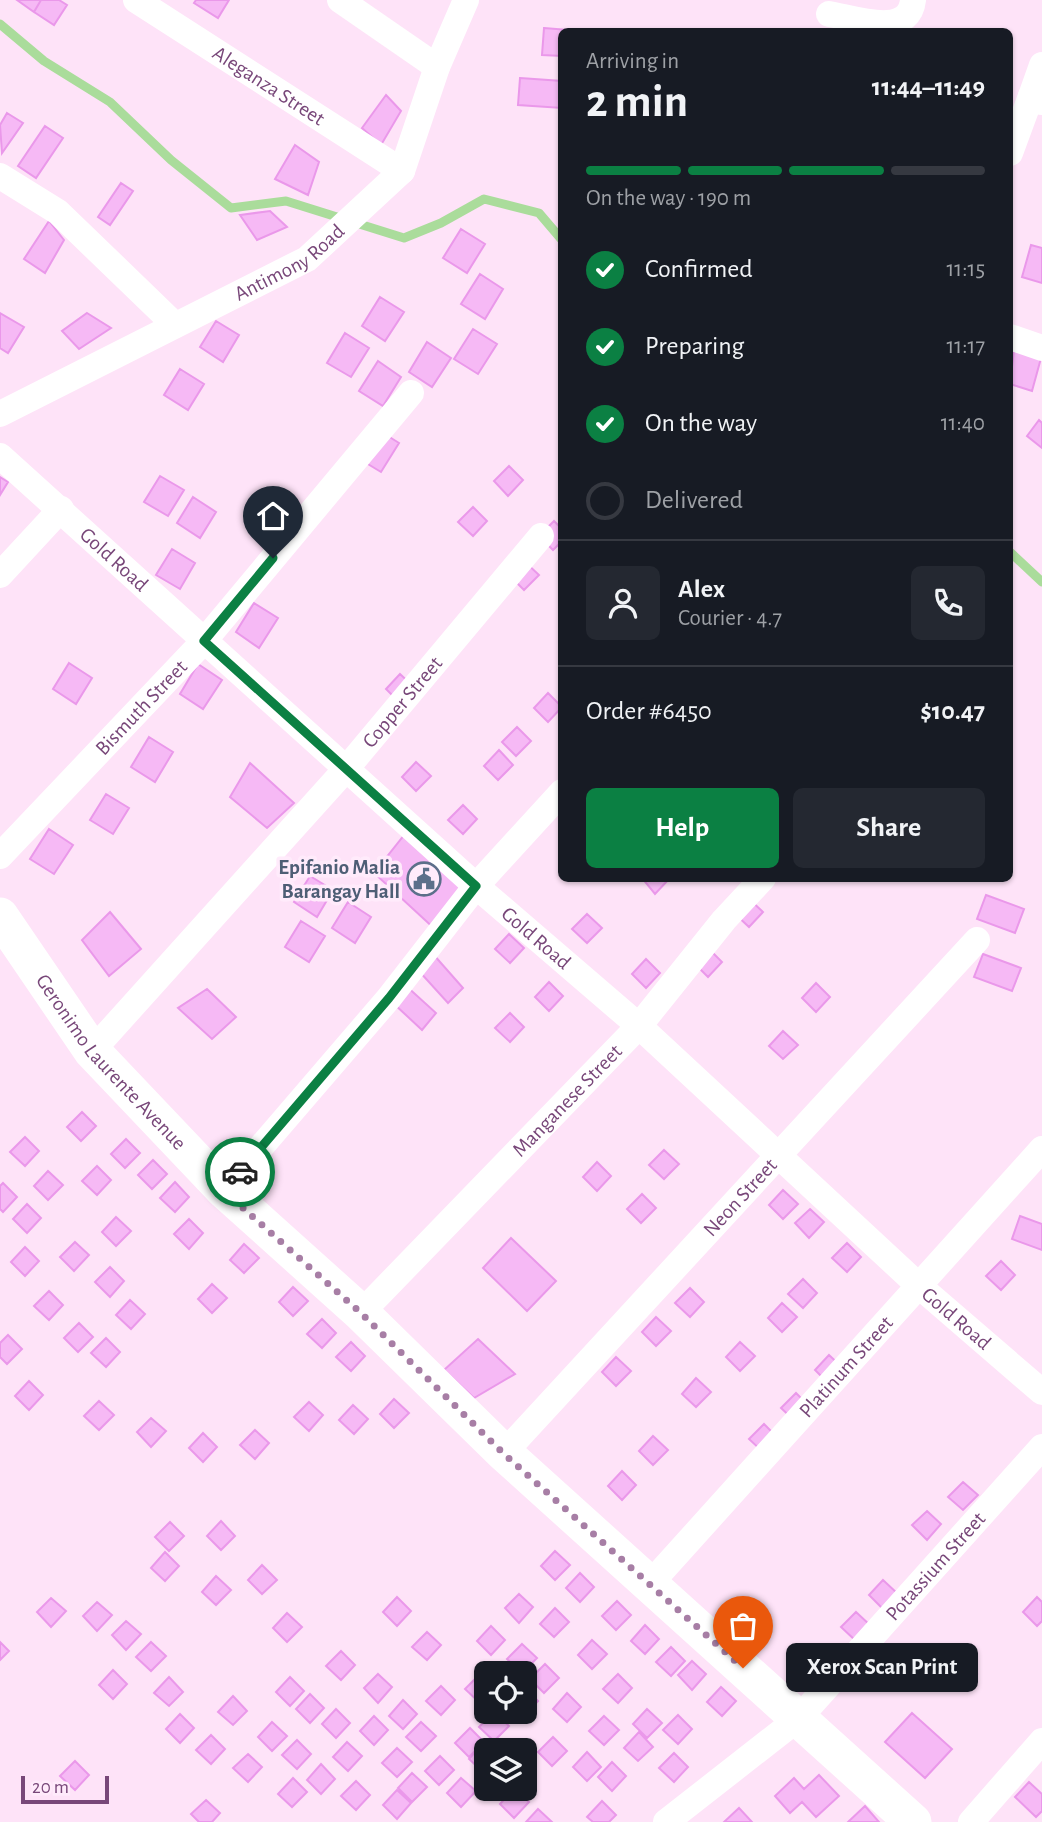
<!DOCTYPE html>
<meta charset="utf-8">
<style>
:root{--surface:#171b24;--page:#242831;--text:#f1f3f6;--muted:#9ea1a6;--line:#363941;--accent:#0b8043}
body{margin:0;font-family:"Alegreya Sans",sans-serif;background:var(--page);color:var(--text);height:100vh;display:flex;flex-direction:column;font-size:26px;white-space:nowrap}
*{box-sizing:border-box;margin:0}
p{font-size:23px;color:var(--muted)}
.icon{flex:none;width:38px;height:38px;fill:none;stroke:currentColor;stroke-width:2;stroke-linecap:round;stroke-linejoin:round}
.map{position:relative;flex:1;overflow:hidden}
.drawer{position:absolute;left:558px;top:28px;width:455px;height:854px;display:flex;flex-direction:column;background:var(--surface);border-radius:10px;box-shadow:0 2px 5px #0004}
.drawer>*{flex:none}
.fabs{position:absolute;left:474px;top:1661px;display:grid;gap:14px}
.fabs a{display:grid;place-items:center;width:63px;height:63px;border-radius:10px;background:var(--surface);box-shadow:0 2px 5px #0004;font-size:35px}
.scale{position:absolute;left:21px;bottom:18px;width:88px;box-sizing:border-box;padding-left:7px;border:4px solid #784779;border-top:0;font-size:19px;line-height:24px;white-space:nowrap;color:#784779;-webkit-text-stroke:5px #ffebfb;paint-order:stroke}
.pin{position:absolute;display:grid;place-items:center;width:60px;height:60px;color:#fff;margin:-72px -30px;border-radius:50% 50% 50% 0;rotate:-45deg;box-shadow:0 0 7px #0007}
.pin .icon{rotate:45deg}
.courier{position:absolute;display:grid;place-items:center;width:70px;height:70px;margin:-35px;border:5px solid #0b8043;border-radius:50%;background:#fff;color:#222;box-shadow:0 2px 9px #0007}
.bubble{position:absolute;height:49px;border-radius:10px;background:var(--surface);box-shadow:0 2px 5px #0004;font-size:23px;font-weight:600;line-height:49px;text-align:center}
.headline em{font-style:normal;font-weight:600}
.headline div{display:flex;flex-direction:column-reverse}
.headline{display:flex;align-items:center;justify-content:space-between;height:119px;padding:0 28px}
h1{font-size:46px;font-weight:600;line-height:52px}
.bar{display:grid;grid-template-columns:repeat(4,1fr);gap:10px 7px;align-content:center;height:84px;padding:0 28px}
.bar i{height:9px;border-radius:5px;background:var(--line)}
.bar .current{background:var(--accent)}
.bar p{grid-column:span 4}
.line{display:flex;align-items:center;gap:18px;padding:0 28px;border-top:2px solid var(--line)}
.line div{flex:1}
.round{display:grid;place-items:center;flex:none;width:74px;height:74px;border-radius:10px;background:var(--page)}
ol{padding:0 28px;list-style:none}
li{display:flex;align-items:center;gap:21px;height:77px}
li p{margin-inline-start:auto}
li .icon{padding:7px;border-radius:50%;background:var(--accent);color:#fff;stroke-width:4}
li:last-child{color:var(--muted)}
li i{width:38px;height:38px;border:4px solid var(--line);border-radius:50%}
.primary-button{display:flex;gap:14px;margin-top:auto;padding:14px 28px}
.primary-button a{flex:1;height:80px;border-radius:10px;background:var(--accent);color:#fff;font-size:28px;font-weight:600;line-height:80px;text-align:center}
.primary-button a+a{background:var(--page);color:var(--text)}
.map>svg:first-child{display:block}
.lines{fill:none;stroke-linecap:round;stroke-linejoin:round}
.stream{stroke:#aadc9b;stroke-width:9}
.building{fill:#f6b9f5;stroke:#ea98ea;stroke-width:2}
.street{stroke:#fff;stroke-width:26}
.secondary{stroke:#fff;stroke-width:37}
.done{stroke:#a77ea5;stroke-width:7;stroke-dasharray:0 12.6}
.route{stroke:#0b8043;stroke-width:9}
.labels{text-anchor:middle;dominant-baseline:central;stroke-width:7;stroke-linejoin:round;paint-order:stroke}
.street-label{font-size:21px;fill:#784779;stroke:#ffebfb}
.service-label{font-size:21px;font-weight:bold;fill:#4e5e75;stroke:#ffebfb;text-anchor:end}
</style>
<div class="map">
<svg width="1042" height="1822" viewBox="0 0 1042 1822">
<rect width="100%" height="100%" fill="#fee3f8"/>
<g class="lines">
<path class="stream" d="M0,24L44,61L110,102L171,160L231,208L286,201L404,238L441,223L484,199L539,213L562,240
M1010,552L1042,582"/>
</g>
<path class="building" d="M17,0H41L34,12Z
M41,0H59L67,5L54,25L34,12Z
M196,0H229L218,18L194,3Z
M544,28L593,32H562V56L542,55Z
M520,78L562,81V108L518,105Z
M386,95L401,111L381,145L362,128Z
M7,113L23,123L2,153L0,125Z
M45,126L63,138L36,178L18,166Z
M295,145L319,162L308,195L275,179Z
M121,183L133,191L110,225L98,217Z
M270,211L287,227L257,240L240,215Z
M49,221L64,240L45,273L24,259Z
M461,229L485,244L467,273L443,258Z
M1031,245L1042,248V283L1022,277Z
M480,274L503,289L485,319L461,304Z
M380,297L404,312L385,341L362,326Z
M0,313L24,327L8,353L0,348Z
M87,313L111,328L79,349L62,331Z
M216,321L239,335L223,362L200,347Z
M473,329L497,344L478,374L454,359Z
M345,333L369,348L351,377L327,363Z
M427,342L451,358L432,387L409,372Z
M1014,350L1041,358L1032,391L1010,384Z
M378,361L401,377L383,406L359,391Z
M180,369L204,384L188,410L164,395Z
M1039,420L1042,423V448L1027,436Z
M380,431L399,443L381,472L358,458Z
M509,466L523,480L508,496L494,481Z
M160,476L184,490L168,516L144,502Z
M0,477L8,482L0,495Z
M193,497L216,512L200,538L177,523Z
M473,507L487,521L473,536L458,522Z
M554,521L562,529V541L553,550L539,536Z
M172,549L195,563L180,589L156,575Z
M524,561L539,575L524,590L510,576Z
M254,603L278,618L259,648L236,632Z
M69,663L92,678L76,704L53,689Z
M198,664L222,680L203,709L180,694Z
M400,674L415,688L400,703L386,689Z
M548,693L562,707L548,722L534,708Z
M517,727L531,741L516,756L502,742Z
M149,737L173,752L155,782L131,767Z
M499,750L513,765L498,780L484,766Z
M416,762L431,776L416,791L402,777Z
M250,763L294,803L267,828L230,797Z
M106,794L129,808L113,834L90,820Z
M463,805L477,819L463,834L448,820Z
M49,829L73,845L54,874L30,859Z
M409,829L476,886L437,931L374,873Z
M310,876L333,890L317,917L294,902Z
M642,878H669V879L655,894Z
M986,895L1024,909L1015,933L977,919Z
M748,898L763,912L749,927L734,913Z
M348,902L371,917L355,943L332,928Z
M110,912L141,949L109,976L82,940Z
M587,914L602,928L587,943L572,929Z
M301,921L325,936L309,962L285,947Z
M509,934L524,948L510,963L495,949Z
M708,948L722,962L708,977L694,963Z
M433,954L463,988L448,1003L418,970Z
M983,954L1021,968L1012,991L974,977Z
M646,959L660,973L646,988L632,974Z
M549,982L563,996L549,1011L535,997Z
M816,983L830,997L816,1012L802,998Z
M404,984L436,1013L422,1030L392,1002Z
M207,989L236,1017L212,1039L178,1008Z
M510,1013L524,1027L510,1042L495,1028Z
M783,1031L798,1045L783,1059L769,1046Z
M82,1112L96,1126L81,1141L67,1127Z
M25,1137L39,1151L25,1166L10,1152Z
M126,1139L140,1153L125,1168L111,1154Z
M664,1150L679,1164L664,1179L649,1165Z
M153,1160L167,1174L152,1189L138,1175Z
M597,1162L611,1176L597,1191L583,1177Z
M97,1166L111,1180L97,1195L82,1181Z
M48,1171L63,1185L48,1200L34,1186Z
M175,1182L189,1197L175,1212L160,1198Z
M3,1183L17,1197L3,1212L0,1209V1186Z
M783,1190L798,1204L783,1219L769,1205Z
M642,1194L656,1208L641,1223L627,1209Z
M27,1204L41,1218L27,1233L13,1219Z
M810,1209L824,1222L809,1238L795,1223Z
M1020,1216L1042,1224V1250L1012,1239Z
M116,1217L131,1231L116,1246L102,1232Z
M189,1219L203,1233L189,1249L174,1234Z
M511,1238L556,1281L527,1311L483,1268Z
M75,1242L89,1255L74,1271L60,1257Z
M847,1243L861,1257L847,1272L832,1258Z
M244,1244L259,1258L244,1273L230,1260Z
M25,1247L39,1261L25,1276L11,1262Z
M1001,1261L1015,1275L1001,1290L986,1276Z
M110,1267L124,1281L110,1297L95,1282Z
M803,1279L817,1293L803,1308L788,1294Z
M212,1284L227,1298L212,1313L198,1299Z
M293,1287L308,1301L293,1316L279,1302Z
M690,1288L704,1302L690,1317L675,1303Z
M49,1291L63,1305L49,1320L34,1306Z
M130,1300L145,1314L131,1329L116,1315Z
M782,1303L797,1317L782,1332L768,1318Z
M656,1317L671,1331L656,1346L642,1332Z
M322,1319L336,1333L322,1348L307,1334Z
M79,1323L93,1337L78,1352L64,1338Z
M8,1335L22,1349L7,1364L0,1357V1343Z
M106,1338L120,1352L106,1367L91,1353Z
M478,1339L515,1374L474,1398L444,1370Z
M351,1342L365,1356L351,1371L336,1357Z
M740,1342L755,1356L740,1371L726,1357Z
M829,1355L844,1369L829,1384L815,1370Z
M616,1357L631,1371L616,1386L602,1372Z
M696,1378L711,1392L696,1407L682,1394Z
M29,1381L43,1395L29,1410L15,1396Z
M796,1393L810,1407L796,1422L781,1408Z
M394,1399L409,1413L394,1428L380,1414Z
M99,1401L114,1415L99,1430L84,1416Z
M309,1402L323,1415L309,1431L294,1417Z
M353,1405L368,1419L354,1434L339,1420Z
M151,1418L166,1431L151,1447L137,1432Z
M764,1424L778,1438L764,1453L749,1439Z
M255,1430L269,1443L255,1459L240,1445Z
M203,1433L217,1447L203,1462L189,1448Z
M653,1436L668,1450L653,1465L639,1451Z
M622,1471L636,1485L622,1500L608,1486Z
M963,1482L978,1495L963,1510L948,1497Z
M927,1511L941,1524L927,1540L912,1525Z
M221,1521L235,1536L221,1550L207,1536Z
M170,1522L184,1536L169,1551L155,1537Z
M555,1551L570,1565L555,1580L541,1566Z
M165,1552L179,1566L165,1581L151,1568Z
M262,1565L277,1580L262,1594L248,1580Z
M580,1573L594,1587L580,1602L566,1588Z
M216,1576L231,1590L216,1605L202,1592Z
M883,1580L898,1594L883,1609L869,1595Z
M519,1594L533,1607L519,1623L505,1608Z
M397,1597L411,1611L397,1626L383,1612Z
M1037,1597L1042,1602V1621L1037,1626L1023,1612Z
M51,1598L66,1611L51,1627L37,1612Z
M617,1601L631,1615L616,1630L602,1616Z
M97,1602L112,1615L97,1631L83,1616Z
M555,1608L569,1622L554,1637L540,1624Z
M856,1612L871,1626L856,1641L841,1627Z
M287,1613L302,1627L287,1642L273,1628Z
M126,1621L141,1634L126,1650L112,1635Z
M645,1625L659,1639L645,1654L631,1641Z
M491,1626L505,1640L491,1655L477,1641Z
M427,1632L441,1645L427,1660L412,1647Z
M592,1640L607,1654L592,1669L578,1655Z
M0,1642L9,1651L0,1660Z
M151,1642L166,1656L151,1671L136,1657Z
M522,1644L537,1658L522,1673L507,1659Z
M833,1645L847,1659L832,1674L818,1660Z
M671,1647L685,1661L671,1676L656,1662Z
M341,1651L355,1665L341,1680L326,1666Z
M963,1660L977,1674L962,1689L948,1675Z
M692,1661L706,1674L692,1690L678,1675Z
M545,1664L559,1678L544,1693L530,1679Z
M113,1670L127,1684L113,1699L99,1685Z
M378,1674L392,1687L378,1703L364,1688Z
M480,1674L486,1680V1696L480,1703L465,1689Z
M618,1674L632,1688L618,1703L603,1689Z
M169,1677L183,1692L169,1706L154,1693Z
M290,1677L304,1691L290,1706L276,1692Z
M441,1686L455,1700L441,1715L426,1701Z
M721,1687L736,1701L722,1716L707,1702Z
M525,1688L538,1701L524,1716L519,1712H525Z
M567,1693L581,1707L567,1722L553,1709Z
M310,1694L324,1708L310,1723L296,1709Z
M233,1696L247,1711L233,1725L218,1712Z
M403,1700L417,1714L403,1729L389,1716Z
M336,1709L350,1723L336,1738L322,1724Z
M647,1709L662,1723L647,1738L633,1724Z
M494,1712L509,1726L494,1741L479,1727Z
M912,1713L952,1749L925,1778L885,1742Z
M180,1714L194,1728L180,1743L166,1729Z
M678,1715L692,1729L678,1744L663,1730Z
M374,1716L388,1730L374,1745L360,1731Z
M604,1716L619,1730L604,1745L589,1731Z
M272,1722L287,1736L272,1751L258,1737Z
M421,1722L436,1736L421,1751L406,1737Z
M470,1728L484,1742L469,1757L455,1743Z
M639,1732L653,1747L638,1761L624,1748Z
M211,1735L225,1749L211,1764L196,1750Z
M553,1737L567,1751L552,1766L538,1752Z
M297,1740L311,1754L297,1769L282,1755Z
M347,1742L362,1756L348,1771L333,1757Z
M483,1743L490,1750H486V1769L483,1772L469,1759Z
M397,1748L412,1762L397,1777L382,1763Z
M525,1752L534,1761L525,1770Z
M587,1752L601,1767L587,1781L573,1767Z
M674,1753L688,1767L674,1782L659,1768Z
M248,1754L262,1767L248,1782L233,1768Z
M440,1756L454,1770L439,1785L425,1771Z
M75,1761L89,1775L75,1790L60,1776Z
M612,1762L626,1776L612,1791L598,1777Z
M321,1764L335,1779L321,1794L307,1780Z
M412,1773L427,1787L412,1802L398,1788Z
M819,1775L839,1796L816,1817L802,1802L790,1813L775,1796L794,1778L804,1789Z
M293,1778L307,1792L292,1807L278,1794Z
M461,1778L476,1791L461,1807L447,1793Z
M356,1781L370,1795L356,1810L341,1796Z
M1029,1782L1042,1794V1811L1036,1817L1015,1797Z
M514,1789L529,1802L514,1818L500,1804Z
M397,1790L411,1803L397,1819L383,1805Z
M206,1800L220,1813L212,1822H199L191,1814Z
M602,1801L616,1815L609,1822H593L587,1817Z
M865,1806L879,1822H848Z
M739,1808L752,1822H724Z
M538,1809L552,1822H526Z"/>
<g class="lines">
<g class="street">
<path id="s1" d="M136,0L402,171"/>
<path d="M340,0L437,67"/>
<path d="M829,14C854,18 909,39 913,0"/>
<path d="M1031,96L1042,65"/>
<path d="M1010,153L1031,96L1042,102"/>
<path d="M0,176L58,212L175,325"/>
<path d="M1010,337L1042,348"/>
<path id="s2" d="M0,414L307,259L402,171L437,67L466,0"/>
<path id="s3" d="M0,456L476,886L639,1026L918,1285L1042,1392"/>
<path d="M0,575L61,509"/>
<path id="s4" d="M0,856L204,641L411,393"/>
<path id="s5" d="M92,1051L346,769L541,536"/>
<path d="M224,1190L389,998L476,886L562,792"/>
<path id="s6" d="M361,1313L639,1026L724,920L763,878"/>
<path id="s7" d="M504,1453L977,940"/>
<path id="s8" d="M649,1585L1042,1149"/>
<path id="s9" d="M666,1822L799,1718L1042,1447"/>
<path d="M971,1822L1042,1741"/>
</g>
<path class="secondary" id="s10" d="M0,916L92,1051L224,1190L361,1313L504,1453L913,1822"/>
</g>
<g class="lines">
<path class="done" d="M240,1172L224,1191L361,1313L503,1453L743,1668"/>
<path class="route" d="M240,1172L389,998L476,886L204,641L273,558"/>
</g>
<defs>
<symbol id="civic-ring" viewBox="-11 -11 22 22"><circle r="9.5" fill="#ffebfb" stroke="#5c6f8a" stroke-width="1.5"/><path d="M-.6-6.5H3V-4.5H.6V-3L4-1V1h2V6H-6V1h2V-1L-.6-3ZM-1.2 2.5V6h2.4V2.5Z" fill="#5c6f8a"/></symbol>
</defs>
<g fill-rule="evenodd">
<use href="#civic-ring" x="405" y="860" width="38" height="38"/>
</g>
<g class="labels">
<g class="street-label">
<text stroke="none"><textPath href="#s1" startOffset="158">Aleganza Street</textPath></text>
<text stroke="none"><textPath href="#s2" startOffset="327">Antimony Road</textPath></text>
<text stroke="none"><textPath href="#s3" startOffset="154">Gold Road</textPath></text>
<text stroke="none"><textPath href="#s5" startOffset="467">Copper Street</textPath></text>
<text stroke="none"><textPath href="#s4" startOffset="205">Bismuth Street</textPath></text>
<text stroke="none"><textPath href="#s3" startOffset="721">Gold Road</textPath></text>
<text stroke="none"><textPath href="#s10" startOffset="184">Geronimo Laurente Avenue</textPath></text>
<text stroke="none"><textPath href="#s6" startOffset="296">Manganese Street</textPath></text>
<text stroke="none"><textPath href="#s7" startOffset="348">Neon Street</textPath></text>
<text stroke="none"><textPath href="#s3" startOffset="1288">Gold Road</textPath></text>
<text stroke="none"><textPath href="#s8" startOffset="294">Platinum Street</textPath></text>
<text stroke="none"><textPath href="#s9" startOffset="373">Potassium Street</textPath></text>
</g>
<g class="service-label">
<text x="400" y="867">Epifanio Malia<tspan x="400" dy="24">Barangay Hall</tspan></text>
</g>
</g>
</svg>
<div class="fabs">
<a><svg class="icon" aria-label="locate" viewBox="0 0 24 24"><circle cx="12" cy="12" r="6"/><path d="M12 2v4M12 18v4M2 12h4M18 12h4"/></svg></a>
<a><svg class="icon" aria-label="layers" viewBox="0 0 24 24"><path d="M12 4l9 5-9 5-9-5zM3 14l9 5 9-5"/></svg></a>
</div>
<div class="scale">20 m</div>
<div class="pin" style="left:743px;top:1668px;background:#ea580c"><svg class="icon" aria-label="bag" viewBox="0 0 24 24"><path d="M5 8h14l-1 12H6zM9 8a3 3 0 0 1 6 0"/></svg></div>
<div class="pin" style="left:273px;top:558px;background:#1f2937"><svg class="icon" aria-label="home" viewBox="0 0 24 24"><path d="M3 11l9-7 9 7M6 9v11h12V9"/></svg></div>
<div class="courier" style="left:240px;top:1172px"><svg class="icon" aria-label="car" viewBox="0 0 24 24"><path d="M5 17H2v-5l4-1 3-4h7l3 4 3 1v5h-3M9 17h6M6 11h13"/><circle cx="7" cy="17" r="2"/><circle cx="17" cy="17" r="2"/></svg></div>
<div class="bubble" style="left:786px;top:1643px;width:192px">Xerox Scan Print</div>
<section class="drawer">
<div class="headline"><div><h1>2 min</h1><p>Arriving in</p></div><em>11:44–11:49</em></div>
<div class="bar"><i class="current"></i><i class="current"></i><i class="current"></i><i></i><p>On the way · 190 m</p></div>
<ol>
<li><svg class="icon" aria-label="check" viewBox="0 0 24 24"><path d="M5 12l5 5 9-10"/></svg>Confirmed<p>11:15</p></li>
<li><svg class="icon" aria-label="check" viewBox="0 0 24 24"><path d="M5 12l5 5 9-10"/></svg>Preparing<p>11:17</p></li>
<li><svg class="icon" aria-label="check" viewBox="0 0 24 24"><path d="M5 12l5 5 9-10"/></svg>On the way<p>11:40</p></li>
<li><i></i>Delivered</li>
</ol>
<div class="line" style="height:126px"><a class="round"><svg class="icon" aria-label="person" viewBox="0 0 24 24"><circle cx="12" cy="8" r="4"/><path d="M4 21q1-7 8-7t8 7"/></svg></a><div><b>Alex</b><p>Courier · 4.7</p></div><a class="round"><svg class="icon" aria-label="phone" viewBox="0 0 24 24"><path d="M5 4h4l2 5-3 2q2 4 5 5l2-3 5 2v4C11 20 4 13 5 4z"/></svg></a></div>
<div class="line" style="height:91px"><div>Order #6450</div><b>$10.47</b></div>
<div class="primary-button"><a>Help</a><a>Share</a></div>
</section>
</div>
